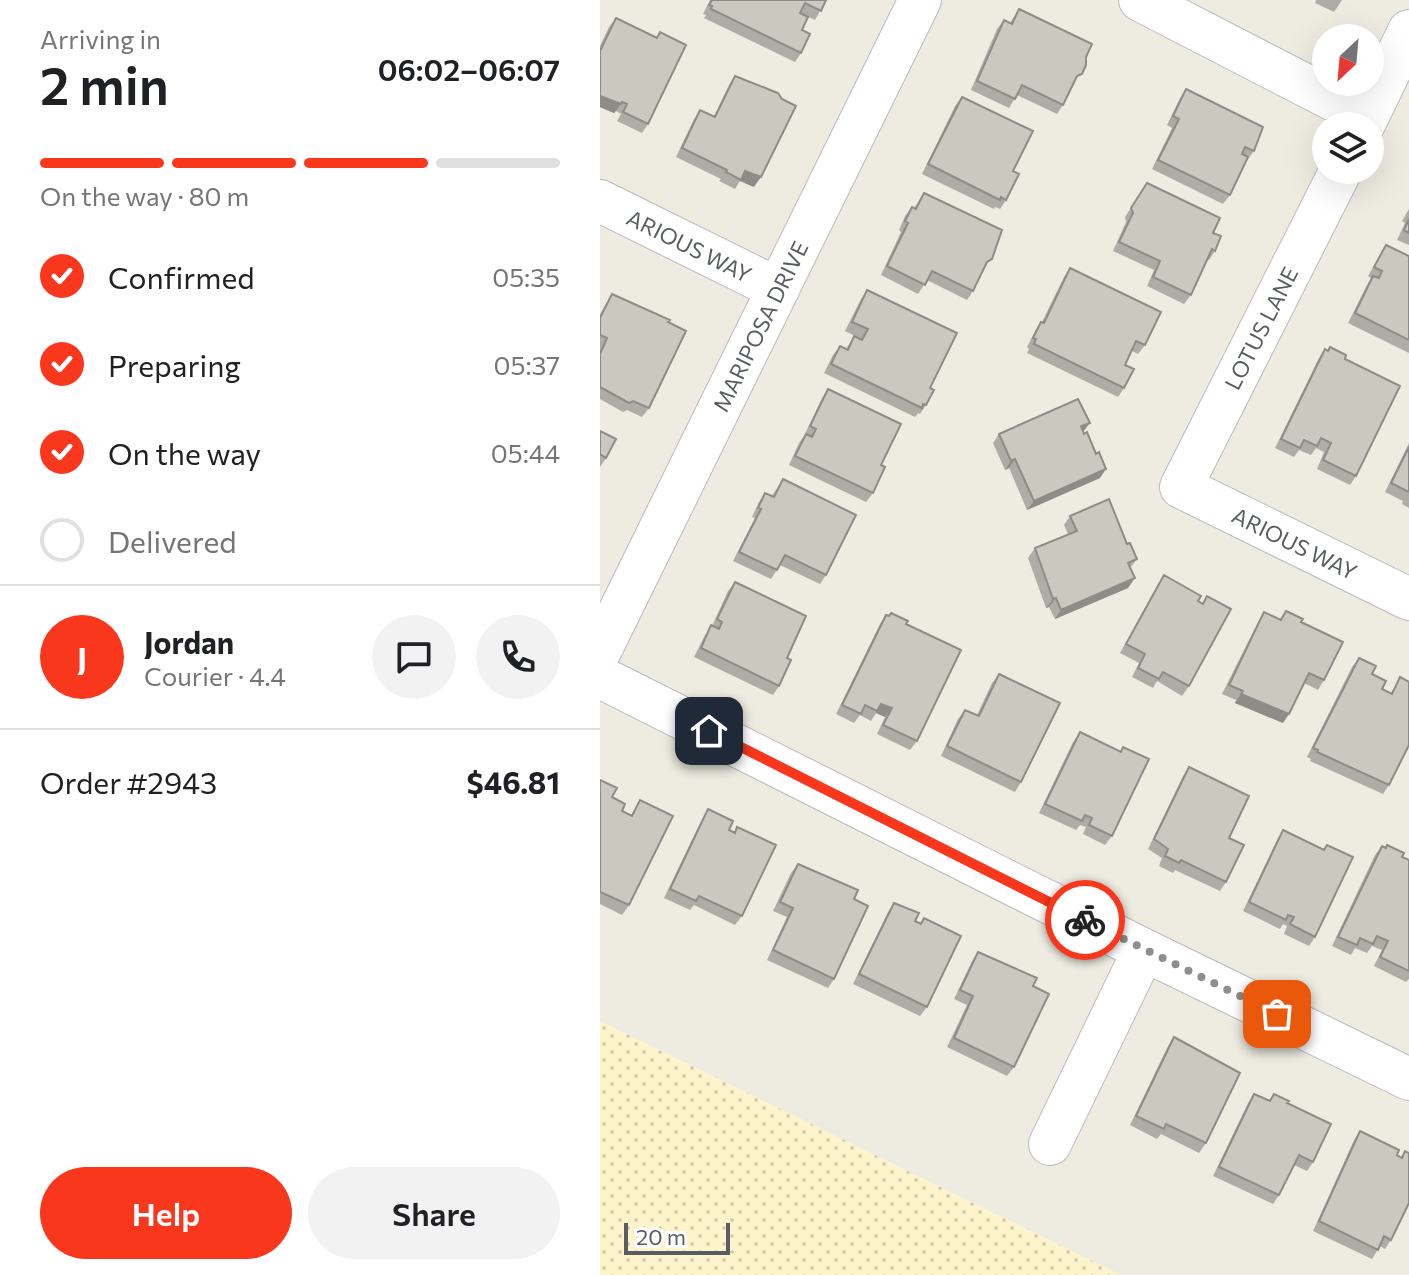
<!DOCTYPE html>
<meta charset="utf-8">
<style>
:root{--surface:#fff;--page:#f2f2f2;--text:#202124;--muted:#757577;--line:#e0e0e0;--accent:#f9371c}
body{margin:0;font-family:Commissioner,sans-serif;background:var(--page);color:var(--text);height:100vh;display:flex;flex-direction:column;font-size:30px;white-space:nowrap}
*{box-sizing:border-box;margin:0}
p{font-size:26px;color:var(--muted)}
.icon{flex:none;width:44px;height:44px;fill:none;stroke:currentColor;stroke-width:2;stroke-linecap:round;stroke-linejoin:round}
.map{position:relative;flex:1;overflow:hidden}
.sheet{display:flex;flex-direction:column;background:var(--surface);width:600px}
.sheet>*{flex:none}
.needle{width:52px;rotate:206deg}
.tools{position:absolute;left:712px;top:24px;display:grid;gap:16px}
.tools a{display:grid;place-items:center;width:72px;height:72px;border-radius:50%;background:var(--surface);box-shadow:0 8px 32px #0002;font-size:40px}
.scale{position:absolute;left:24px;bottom:20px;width:106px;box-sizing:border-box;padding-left:8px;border:4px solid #595d63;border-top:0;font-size:22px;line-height:28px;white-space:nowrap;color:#595d63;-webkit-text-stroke:6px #fff;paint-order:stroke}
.pin{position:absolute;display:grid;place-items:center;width:68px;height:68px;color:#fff;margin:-34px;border-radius:16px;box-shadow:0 4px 12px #0006}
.courier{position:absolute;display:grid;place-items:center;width:80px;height:80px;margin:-40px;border:6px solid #f9371c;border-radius:50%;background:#fff;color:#222;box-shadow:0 2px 10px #0007}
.headline em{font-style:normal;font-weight:600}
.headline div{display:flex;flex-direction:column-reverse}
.headline{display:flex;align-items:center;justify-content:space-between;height:136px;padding:0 40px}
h1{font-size:52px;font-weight:600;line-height:60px}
.bar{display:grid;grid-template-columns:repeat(4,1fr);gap:12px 8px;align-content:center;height:96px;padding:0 40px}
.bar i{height:10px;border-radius:6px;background:var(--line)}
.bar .current{background:var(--accent)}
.bar p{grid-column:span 4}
.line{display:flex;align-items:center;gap:20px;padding:0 40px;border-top:2px solid var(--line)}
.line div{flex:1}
.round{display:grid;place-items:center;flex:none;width:84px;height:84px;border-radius:42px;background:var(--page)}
ol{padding:0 40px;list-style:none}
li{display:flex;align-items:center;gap:24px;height:88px}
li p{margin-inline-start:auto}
li .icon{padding:8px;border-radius:50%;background:var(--accent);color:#fff;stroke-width:4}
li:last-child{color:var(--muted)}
li i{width:44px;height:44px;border:4px solid var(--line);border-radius:50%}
.primary-button{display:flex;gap:16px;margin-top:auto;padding:16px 40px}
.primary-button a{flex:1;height:92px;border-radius:48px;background:var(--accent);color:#fff;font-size:32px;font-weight:600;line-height:92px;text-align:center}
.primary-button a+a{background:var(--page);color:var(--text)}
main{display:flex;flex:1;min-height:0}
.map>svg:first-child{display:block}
.sand{fill:url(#sand-dots)}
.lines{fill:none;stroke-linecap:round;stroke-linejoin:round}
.minor-casing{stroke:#b9bbc1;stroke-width:44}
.minor{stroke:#fff;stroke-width:42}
.wall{fill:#afaca5}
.shaded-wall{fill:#8e8c86}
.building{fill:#cbc8c0;stroke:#8e8c86;stroke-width:2}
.done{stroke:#8d8f8f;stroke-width:8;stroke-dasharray:0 14.4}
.route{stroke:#f9371c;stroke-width:10}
.labels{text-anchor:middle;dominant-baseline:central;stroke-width:7;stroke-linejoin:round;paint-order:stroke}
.street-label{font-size:22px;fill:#595d63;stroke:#fff}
</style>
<main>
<section class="sheet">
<div class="headline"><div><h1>2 min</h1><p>Arriving in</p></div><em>06:02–06:07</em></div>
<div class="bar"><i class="current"></i><i class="current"></i><i class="current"></i><i></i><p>On the way · 80 m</p></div>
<ol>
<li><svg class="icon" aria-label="check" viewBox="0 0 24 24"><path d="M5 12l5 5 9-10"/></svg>Confirmed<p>05:35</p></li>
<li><svg class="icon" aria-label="check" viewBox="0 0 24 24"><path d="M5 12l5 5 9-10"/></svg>Preparing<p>05:37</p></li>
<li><svg class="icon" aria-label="check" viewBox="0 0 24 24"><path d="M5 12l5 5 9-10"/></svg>On the way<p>05:44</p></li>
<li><i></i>Delivered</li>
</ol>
<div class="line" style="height:144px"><b class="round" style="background:var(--accent);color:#fff">J</b><div><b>Jordan</b><p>Courier · 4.4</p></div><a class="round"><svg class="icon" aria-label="chat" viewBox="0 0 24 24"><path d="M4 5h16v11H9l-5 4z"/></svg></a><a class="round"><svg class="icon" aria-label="phone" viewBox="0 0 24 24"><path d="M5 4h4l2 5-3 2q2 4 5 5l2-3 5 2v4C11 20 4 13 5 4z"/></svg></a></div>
<div class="line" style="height:104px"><div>Order #2943</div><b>$46.81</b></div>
<div class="primary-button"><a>Help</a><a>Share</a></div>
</section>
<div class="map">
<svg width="809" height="1275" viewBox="0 0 809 1275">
<defs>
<pattern id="sand-dots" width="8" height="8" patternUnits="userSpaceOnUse" patternTransform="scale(2)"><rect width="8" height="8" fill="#fef4cc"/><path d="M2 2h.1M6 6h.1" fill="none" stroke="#d1c9a9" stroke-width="1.8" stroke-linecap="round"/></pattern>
</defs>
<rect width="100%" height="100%" fill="#eeece1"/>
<path class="sand" d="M0,1021L521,1275H0Z"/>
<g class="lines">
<defs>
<g id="minor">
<path d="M540,0L767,117"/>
<path d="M763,126L809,31"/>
<path id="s1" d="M741,170L581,487L809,599"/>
<path id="s2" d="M0,201L178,289"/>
<path id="s3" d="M0,651L320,0"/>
<path d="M0,677L544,950L809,1079"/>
<path d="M450,1144L544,950"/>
</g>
</defs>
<use href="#minor" class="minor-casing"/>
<use href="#minor" class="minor"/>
</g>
<path class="wall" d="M110,0H226L215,20L200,13L201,53L195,62L104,18L106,15L103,14Z
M716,0H742L734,12L715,3Z
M419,9L475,83L474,84L463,105L457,114L417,95L409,108L371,90L397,29L404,20L410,23Z
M16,18L56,38L60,32L48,124L42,133L17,121L21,114L16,111L14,113L0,107V46L9,27Z
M135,76L154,187L140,181L135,189L119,181L121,179L76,157L94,119L100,110L114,116L129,85Z
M586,89L654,151L647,160L630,195L623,204L552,169L572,128L567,125L580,98Z
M362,97L413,171L406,200L400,209L395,207L394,209L322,174L355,106Z
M547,183L613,233L615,251L609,260L607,259L591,295L584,304L547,286L554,270L513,251L526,222L525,217Z
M324,193L385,268L383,269L373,291L367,300L327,280L318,294L281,275L301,232L299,230L305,216L312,207L314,208Z
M809,209V245L797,240L805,223L802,221Z
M786,245L809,256V353L748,323L767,285L771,278L768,276Z
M470,268L545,345L538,354L532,351L525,365L524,388L518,397L427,353L429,349L427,347L435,331L441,322H442L464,277Z
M267,290L330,388L326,405L320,414L318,413L315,417L224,373L233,355L240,346L246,349L254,336L261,339L245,331L261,299Z
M12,294L49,408L42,417L27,410L23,412L0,399V314Z
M725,349L745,359L756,476L750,485L717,469L724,452L716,448L711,455L699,450L694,457L675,448L719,358Z
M228,389L281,465L273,493L266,502L189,465L199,443L204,436L222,398Z
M0,431L6,458L0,467Z
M483,432L500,478L427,510L409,468L405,470L393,443L399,434Z
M809,443V508L802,504L803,501L785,492Z
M183,479L226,575L220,584L180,565L171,579L133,561L155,518L152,517L159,502L165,493L172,496Z
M470,516L527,544L537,559L530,568L528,588L455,619L449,607L446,608L428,558L435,548L468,534L464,525Z
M564,575L602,604L607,596L589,686L582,696L557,681L553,688L532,677L539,663L520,653L558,584Z
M135,582L187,658L179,686L173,695L94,657L105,635L112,626L128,591Z
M686,611L701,622L724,680L718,690L704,683L683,723L635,703L636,700L622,694L658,622L664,612L679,620Z
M286,615L306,624L317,741L310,750L277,734L285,717L276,713L271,721L260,715L254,723L236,714L280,624Z
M759,658L772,674L782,689L791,693L800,677L789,785L783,794L710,761L711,759L707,757L752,667Z
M399,674L421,782L415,792L341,756L358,719L365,710L377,715L392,683Z
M480,732L520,752L523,747L512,836L505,845L483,834L486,827L480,825L476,830L439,813L473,742Z
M589,767L629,838L626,882L620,891L575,870L573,873L559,866L562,858L548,849L583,776Z
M0,780L22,811L31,815L40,800L29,905L22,915L0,904Z
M108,809L129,830L134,832L137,827L142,916L135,925L94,905L90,910L64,898L102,819Z
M683,830L723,850L727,845L715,937L709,946L684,934L687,926L683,924L680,929L643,911L677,840Z
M782,846L809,860V979L806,982L774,966L782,950L772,946L767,953L755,948L751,955L732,946L775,855Z
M198,864L254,899L234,979L228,988L167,960L187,917L173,911L191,873Z
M294,903L315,921L320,924L324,918L327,1007L320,1016L253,984L288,912Z
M378,952L433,986L414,1067L407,1076L347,1047L367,1005L354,999L372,961Z
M574,1037L606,1143L599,1153L561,1134L557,1139L530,1125L568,1046Z
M654,1094L669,1101L674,1094L687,1103L713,1162L707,1171L694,1165L679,1195L673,1204L613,1176L648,1103Z
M760,1131L801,1157L805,1151L791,1240L785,1249L780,1246L772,1259L713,1231L754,1140Z"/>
<path class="shaded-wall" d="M0,96L21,104L14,113L0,107Z
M145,171L161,177L154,187L140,181Z
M490,423L483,432L481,426Z
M415,459L409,468L405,470L411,461Z
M506,469L500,478L427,510L434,501Z
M535,578L528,588L455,619L461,610Z
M456,598L449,607L446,608L453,599Z
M641,694L689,714L683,723L635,703Z
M281,704L292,708L285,717L276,713Z"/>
<path class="building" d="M112,0H226L221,11L205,3L200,13L208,17L202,30L210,34L201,53L111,9L112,6L109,5Z
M419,9L492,44L486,57V65L482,74L477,76L463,105L422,85L415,99L377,81L404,20L412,24Z
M16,18L57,38L60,32L86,45L48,124L23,112L27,104L22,102L21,104L0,96V51Z
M135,76L178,93L182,99L196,106L161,177L145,171L141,180L126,172L127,170L82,148L100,110L115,117Z
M586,89L663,127L654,151L645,147L642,154L648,157L630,195L558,160L579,119L573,116Z
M362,97L433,131L413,171L419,174L406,200L401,197L400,200L328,164Z
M547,183L620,218L613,233L621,236L615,251L612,249L591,295L553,277L560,261L519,242L533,213L531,208Z
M324,193L402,230L392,259L387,262L373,291L332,271L325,285L287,266L308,223L305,221L312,207L316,209Z
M809,219V233L804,230Z
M786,245L809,256V340L755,313L773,276L779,278L782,271L774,267Z
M470,268L561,312L545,345L536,341L525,365L534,369L524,388L434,344L436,339L433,338L441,322L444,323Z
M267,290L357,333L330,388L334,390L326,405L323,404L322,408L231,364L240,346L248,350L254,336L262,340L268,329L252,322Z
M12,294L70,320L68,322L86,331L49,408L33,401L29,403L0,387V354L7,338L0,335V318Z
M730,347L746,355L745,359L800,386L756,476L723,460L731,443L721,438L717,446L704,440L700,448L681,439L725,349L728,351Z
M228,389L301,424L281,465L285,467L273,493L195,456L206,434L212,437L216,429L210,426Z
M478,399L490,423L481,426L484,434L487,432L496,454L499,452L506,469L434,501L415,459L411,461L399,434Z
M0,431L16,439L6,458L0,454Z
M809,447V492L791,483Z
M183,479L256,515L226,575L185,555L177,570L139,552L161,509L158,508L165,493L174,497Z
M509,499L527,544L530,543L537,559L528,563L535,578L461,610L456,598L453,599L435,548L477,531L470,516Z
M564,575L601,596L598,601L603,604L607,596L631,609L589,686L563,672L559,679L538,668L545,654L526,644Z
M135,582L206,616L187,658L191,660L179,686L101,648L111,625L119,629L122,622L117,619Z
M686,611L703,619L701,622L743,642L724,680L709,673L689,714L641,694L643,691L629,685L664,612L681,620Z
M291,613L308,621L306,624L361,650L317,741L283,725L292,708L281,704L277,711L265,705L261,714L242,705L286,615L289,616Z
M759,658L776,666L772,674L786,681L782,689L792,694L800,677L809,682V745L789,785L717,752L718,750L713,748Z
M399,674L460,703L421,782L347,746L365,710L379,716Z
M480,732L521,752L523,747L549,759L512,836L489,825L492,818L485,815L482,821L445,804Z
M589,767L649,796L629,838L644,845L626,882L581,860L579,863L565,856L568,849L554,839Z
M0,780L17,788L12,797L25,804L22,811L32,816L40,800L73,816L29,905L0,892Z
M108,809L133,821L129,830L135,833L137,827L176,845L142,916L99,896L96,901L70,889Z
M683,830L724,850L727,845L753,857L715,937L690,924L694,917L688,915L686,920L649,902Z
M787,845L804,853L802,857L809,860V971L780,957L788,941L777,936L773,944L760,938L757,945L738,937L782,846L786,848Z
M198,864L258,890L254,899L268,906L234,979L173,950L193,908L180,902Z
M294,903L319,913L315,921L321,924L324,918L361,936L327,1007L259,974Z
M378,952L437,978L433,986L449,994L414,1067L354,1038L373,996L360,990Z
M574,1037L640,1073L606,1143L566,1124L564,1129L536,1116Z
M654,1094L670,1101L674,1094L689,1101L687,1103L731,1124L713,1162L699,1155L679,1195L619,1167Z
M760,1131L799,1150L797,1155L802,1158L805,1151L809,1153V1203L791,1240L784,1236L778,1250L719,1221Z"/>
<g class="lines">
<path class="done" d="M485,920L677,1014"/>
<path class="route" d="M109,731L485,920"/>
</g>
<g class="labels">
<g class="street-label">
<text stroke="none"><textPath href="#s2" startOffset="100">ARIOUS WAY</textPath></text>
<text stroke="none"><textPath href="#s3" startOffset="362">MARIPOSA DRIVE</textPath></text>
<text transform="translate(661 328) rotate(-63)">LOTUS LANE</text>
<text stroke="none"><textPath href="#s1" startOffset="482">ARIOUS WAY</textPath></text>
</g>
</g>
</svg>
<div class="tools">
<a><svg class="needle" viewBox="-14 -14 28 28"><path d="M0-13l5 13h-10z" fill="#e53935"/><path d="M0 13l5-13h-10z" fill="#757577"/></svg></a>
<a><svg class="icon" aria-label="layers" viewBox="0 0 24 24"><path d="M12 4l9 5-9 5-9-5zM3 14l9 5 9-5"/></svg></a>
</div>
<div class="scale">20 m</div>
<div class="pin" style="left:677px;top:1014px;background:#ea580c"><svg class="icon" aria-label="bag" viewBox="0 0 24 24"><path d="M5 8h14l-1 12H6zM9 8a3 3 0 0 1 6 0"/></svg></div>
<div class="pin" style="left:109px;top:731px;background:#1f2937"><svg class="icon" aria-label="home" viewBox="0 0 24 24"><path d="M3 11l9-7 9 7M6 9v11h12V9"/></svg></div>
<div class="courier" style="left:485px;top:920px"><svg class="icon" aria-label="bike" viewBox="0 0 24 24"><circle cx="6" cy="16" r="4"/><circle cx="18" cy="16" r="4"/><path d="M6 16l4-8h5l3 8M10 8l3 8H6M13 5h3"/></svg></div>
</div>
</main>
